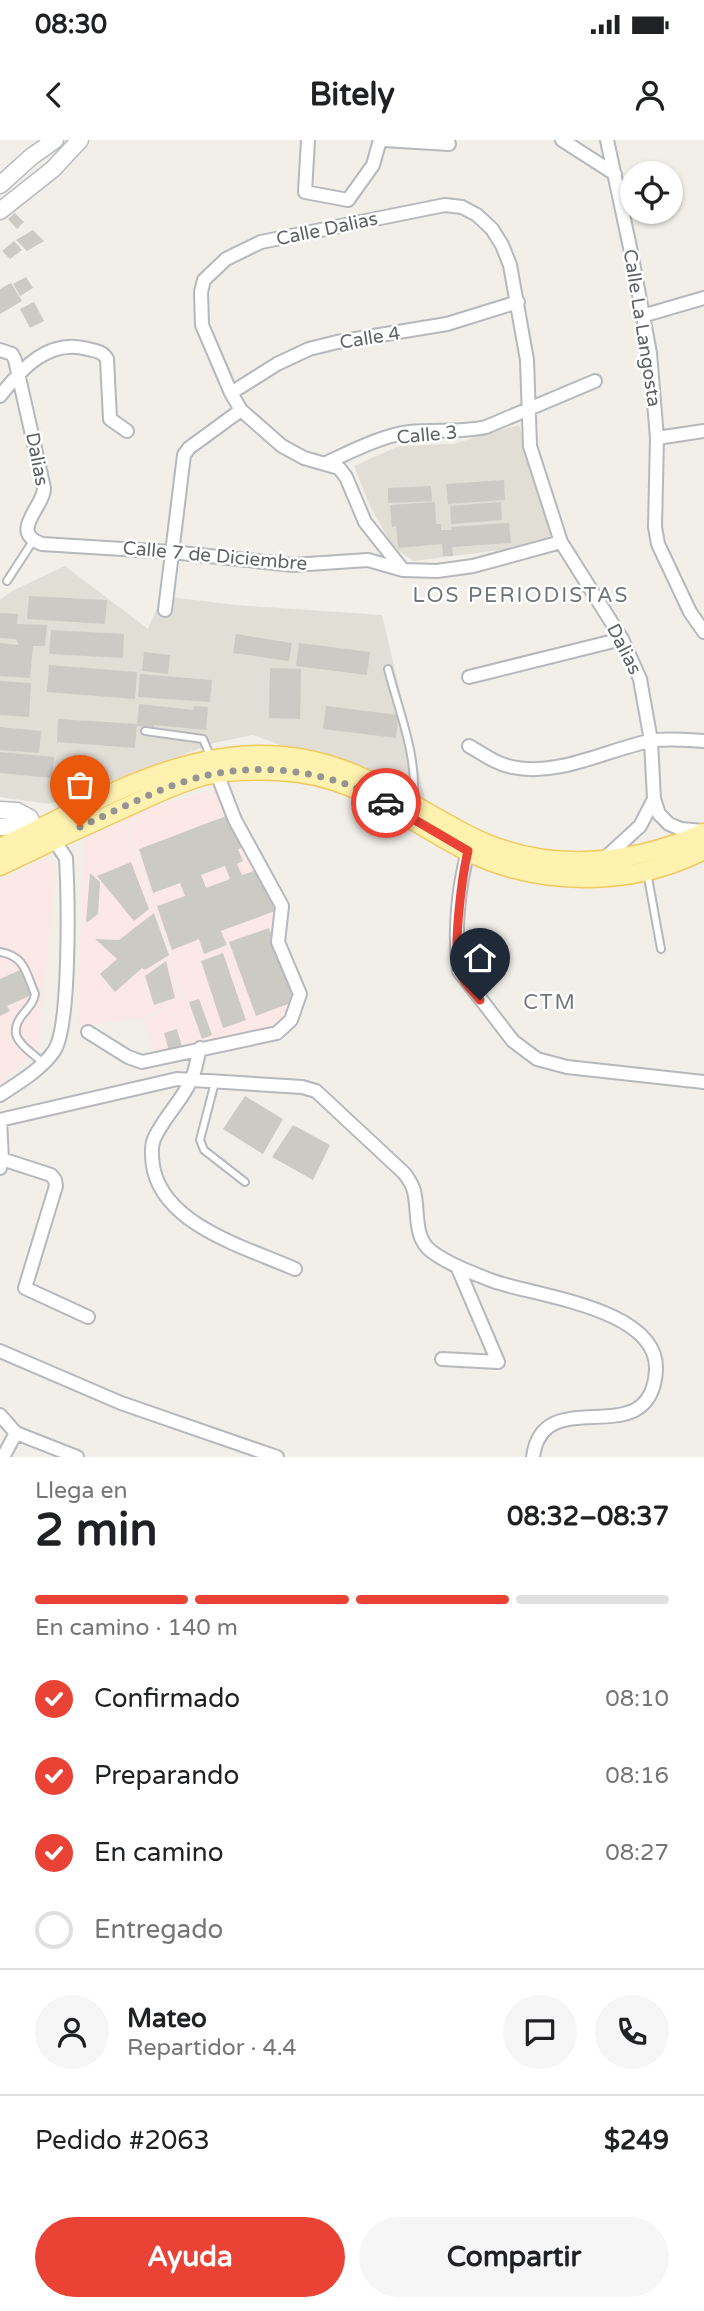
<!DOCTYPE html>
<html lang="es">
<meta charset="utf-8">
<style>
:root{--surface:#fff;--page:#f6f6f6;--text:#202124;--muted:#757577;--line:#e0e0e0;--accent:#ea4335}
body{margin:0;font-family:"Varela Round",sans-serif;background:var(--page);color:var(--text);height:100vh;display:flex;flex-direction:column;font-size:26px;white-space:nowrap}
*{box-sizing:border-box;margin:0}
p{font-size:23px;color:var(--muted)}
.icon{flex:none;width:38px;height:38px;fill:none;stroke:currentColor;stroke-width:2;stroke-linecap:round;stroke-linejoin:round}
.map{position:relative;height:1317px;overflow:hidden}
.sheet{display:flex;flex-direction:column;background:var(--surface);flex:1}
.sheet>*{flex:none}
.tools{position:absolute;left:620px;top:21px;display:grid;gap:14px}
.tools a{display:grid;place-items:center;width:63px;height:63px;border-radius:50%;background:var(--surface);box-shadow:0 2px 5px #0004;font-size:35px}
.pin{position:absolute;display:grid;place-items:center;width:60px;height:60px;color:#fff;margin:-72px -30px;border-radius:50% 50% 50% 0;rotate:-45deg;box-shadow:0 0 7px #0007}
.pin .icon{rotate:45deg}
.courier{position:absolute;display:grid;place-items:center;width:70px;height:70px;margin:-35px;border:5px solid #ea4335;border-radius:50%;background:#fff;color:#222;box-shadow:0 2px 9px #0007}
.overview em{font-style:normal;font-weight:700}
.overview div{display:flex;flex-direction:column-reverse}
.overview{display:flex;align-items:center;justify-content:space-between;height:119px;padding:0 35px}
h1{font-size:46px;font-weight:700;line-height:52px}
.bar{display:grid;grid-template-columns:repeat(4,1fr);gap:10px 7px;align-content:center;height:84px;padding:0 35px}
.bar i{height:9px;border-radius:5px;background:var(--line)}
.bar .selected{background:var(--accent)}
.bar p{grid-column:span 4}
.line{display:flex;align-items:center;gap:18px;padding:0 35px;border-top:2px solid var(--line)}
.line div{flex:1}
.round{display:grid;place-items:center;flex:none;width:74px;height:74px;border-radius:37px;background:var(--page)}
ol{padding:0 35px;list-style:none}
li{display:flex;align-items:center;gap:21px;height:77px}
li p{margin-inline-start:auto}
li .icon{padding:7px;border-radius:50%;background:var(--accent);color:#fff;stroke-width:4}
li:last-child{color:var(--muted)}
li i{width:38px;height:38px;border:4px solid var(--line);border-radius:50%}
.primary-button{display:flex;gap:14px;margin-top:auto;padding:14px 35px}
.primary-button a{flex:1;height:80px;border-radius:42px;background:var(--accent);color:#fff;font-size:28px;font-weight:700;line-height:80px;text-align:center}
.primary-button a+a{background:var(--page);color:var(--text)}
.status{display:flex;justify-content:space-between;align-items:center;height:49px;padding:0 35px;background:var(--surface);direction:ltr}
.status svg{height:19px;fill:currentColor}
header{display:flex;justify-content:space-between;align-items:center;height:91px;padding:0 35px;background:var(--surface);font-size:32px;font-weight:700}
.map>svg:first-child{display:block}
.education{fill:#e1ded6}
.medical{fill:#fce8e6}
.building{fill:#cccac5;fill-rule:evenodd}
.lines{fill:none;stroke-linecap:round;stroke-linejoin:round}
.lane-casing{stroke:#b5b8bc;stroke-width:10}
.street-casing{stroke:#b5b8bc;stroke-width:16}
.secondary-casing{stroke:#b6babf;stroke-width:19}
.primary-casing{stroke:#f2c960;stroke-width:21}
.lane{stroke:#fff;stroke-width:6}
.street{stroke:#fff;stroke-width:12}
.secondary{stroke:#fff;stroke-width:16}
.primary{stroke:#fff2af;stroke-width:18}
.done{stroke:#929495;stroke-width:7;stroke-dasharray:0 12.6}
.route{stroke:#ea4335;stroke-width:9}
.labels{text-anchor:middle;dominant-baseline:central;stroke-width:5;stroke-linejoin:round;paint-order:stroke}
.street-label{font-size:19px;fill:#5f6368;stroke:#fff}
.neighbourhood-label{font-size:21px;letter-spacing:2px;fill:#70757a;stroke:#fff}
</style>
<div class="status"><b>08:30</b><svg viewBox="0 0 49 12"><path d="M0 12V9h3v3zM5 12V6h3v6zM10 12V3h3v9zM15 12V0h3v12zM26 1h20v11H26zM47 4h2v5h-2z"/></svg></div>
<header><svg class="icon" aria-label="back" viewBox="0 0 24 24"><path d="M15 5l-7 7 7 7"/></svg>Bitely<svg class="icon" aria-label="person" viewBox="0 0 24 24"><circle cx="12" cy="8" r="4"/><path d="M4 21q1-7 8-7t8 7"/></svg></header>
<div class="map">
<svg width="704" height="1317" viewBox="0 0 704 1317">
<rect width="100%" height="100%" fill="#f1efe8"/>
<path class="education" d="M519,285L552,396L508,409L414,421L393,407L369,364L354,326L399,306L453,304Z
M65,426L148,489L162,456L235,465L382,475L425,659L253,595L214,603L49,664L0,657V460L10,452Z"/>
<path class="medical" d="M218,648L281,766L276,802L299,855L289,879L276,892L156,915L143,880L184,857L124,675Z
M124,681L182,857L143,878L77,886L84,696Z
M44,718L56,724L38,909L0,943V741Z"/>
<path class="building" d="M15,73L24,82L17,89L8,79Z
M33,90L44,101L27,111L16,100Z
M14,101L22,110L10,119L2,111Z
M26,137L33,148L20,156L13,144Z
M11,143L22,161L0,174V149Z
M34,162L44,181L30,188L20,169Z
M504,340L505,360L448,364L446,344Z
M431,346L432,361L388,363V348Z
M435,362L436,384H441V390H452L451,387L509,383L511,403L452,407L453,416H443L442,404L398,408L396,386L392,387L390,365Z
M501,362L502,380L451,384L450,366Z
M29,456L107,460L105,484L27,479Z
M0,473L18,474L17,484L47,485L45,506H33L30,538L0,536V503L19,505L16,499L0,498Z
M51,490L124,494L123,518L49,514Z
M236,494L292,503L289,521L233,513Z
M299,503L370,512L367,535L296,526Z
M144,512L170,515L168,534L142,531Z
M49,525L137,532L135,559L47,552Z
M270,528L301,529L300,579L269,578Z
M140,534L212,540L210,562L138,557Z
M0,541L31,543L29,577L0,575Z
M139,564L194,570V566L208,567L206,590L154,585V588L137,586Z
M326,566L398,575L396,598L323,589Z
M58,579L137,584L135,608L57,602Z
M0,587L41,591L39,613L0,610Z
M0,612L54,617L52,638L0,633Z
M229,675L247,706L238,709L243,721L237,724L242,735L257,730L275,771L221,791L227,805L204,814L199,799L172,810L157,766L185,756L180,743L153,753L139,709ZM225,726L230,739L206,748L201,735Z
M131,722L149,769L134,781L97,736Z
M90,733L100,742L98,774L86,783Z
M154,773L169,815L145,830L142,828L115,852L100,834L117,819L95,799L119,800Z
M269,788L296,861L256,876L229,802Z
M223,813L246,880L223,888L201,821Z
M166,821L175,858L154,865L145,836Z
M22,829L34,854L7,866L10,871L0,876V839Z
M199,859L212,895L202,899L189,862Z
M177,889L182,907L169,911L164,893Z
M245,956L283,979L263,1014L223,989Z
M293,985L330,1005L313,1040L272,1017Z"/>
<g class="lines">
<defs>
<path id="lane" d="M7,441L33,401
M388,529C399,572 419,619 413,664
M145,591L203,599L211,618
M647,732L661,809
M0,812C25,816 26,833 35,854C34,862 29,867 23,874C4,898 26,907 43,923
M215,942L200,1000L204,1010L245,1042"/>
<path id="street" d="M308,0L305,52L348,60
M384,0L449,4
M562,0L615,34
M607,0L631,112L650,213L657,298L655,387L658,404L690,472L704,492
M348,60L373,25L380,0
M642,176L704,158
M0,210L12,214L15,220L44,348C44,367 8,392 42,404L171,412L293,425L368,420L403,430L437,431L473,426L561,402
M231,253L277,224L309,209L337,202L447,184L518,162
M0,256C22,228 49,198 88,209C97,211 103,212 107,219L110,279L127,291
M657,298L704,291
M326,323C352,311 381,296 409,292C435,289 460,293 486,287L595,241
M403,430L365,382L346,337L339,328L304,318L282,306L241,270L231,253L202,185L201,152L204,140L226,119L261,102L445,65L462,67L477,75L492,89L502,105L510,125L527,220L530,306L561,402L622,499L640,539L651,601L654,659L659,674L669,684L681,689L704,691
M165,470L184,315L189,308L241,270
M469,537L622,499
M469,606C483,614 496,624 512,627C558,637 606,610 650,601C667,598 686,600 704,601
M468,711C458,749 454,793 459,831L513,901L537,919L567,927L704,942
M603,720L640,686L654,659
M88,892L128,917L142,922L277,893L291,880L300,854L278,802L282,766L235,680L214,626
M200,908C197,918 196,931 191,940C182,961 163,978 154,999C150,1009 152,1021 154,1031C168,1087 248,1108 295,1129
M0,955C18,943 42,929 54,911C71,887 68,753 66,718L54,700L47,697
M0,980L177,939L302,947L316,951L404,1033C408,1038 412,1044 414,1051C419,1071 413,1097 431,1111C448,1124 472,1133 493,1141C535,1156 659,1168 656,1230C651,1317 543,1239 533,1317
M0,981L2,1019L0,1028
M2,1019L51,1035L55,1040L56,1046L25,1148L88,1177
M0,1211L121,1263L277,1317
M442,1219L498,1222L457,1126
M0,1275L16,1293L77,1317
M3,1317L16,1293"/>
<path id="secondary" d="M0,45L31,17L55,0
M0,71L53,29L80,0
M0,670L17,671L30,678L34,692
M0,687L16,686L34,692"/>
<path id="primary" d="M0,708C82,669 165,616 258,615C346,614 394,657 468,695C544,734 628,726 704,693
M0,726C43,705 86,685 129,666C153,655 178,643 203,636C227,630 252,630 277,631C358,634 401,678 469,712C541,747 633,747 704,710"/>
</defs>
<use href="#lane" class="lane-casing"/>
<use href="#street" class="street-casing"/>
<use href="#secondary" class="secondary-casing"/>
<use href="#primary" class="primary-casing"/>
<use href="#lane" class="lane"/>
<use href="#street" class="street"/>
<use href="#secondary" class="secondary"/>
<use href="#primary" class="primary"/>
</g>
<g class="lines">
<path class="done" d="M80,687C120,669 162,646 204,636C264,622 333,631 386,663"/>
<path class="route" d="M386,663L468,711C462,736 452,811 460,833C464,843 474,852 480,860"/>
</g>
<g class="labels">
<g class="street-label">
<text transform="translate(327 89) rotate(-12)">Calle Dalias</text>
<text transform="translate(642 188) rotate(81)">Calle La Langosta</text>
<text transform="translate(370 198) rotate(-9)">Calle 4</text>
<text transform="translate(427 295) rotate(-5)">Calle 3</text>
<text transform="translate(37 319) rotate(79)">Dalias</text>
<text transform="translate(215 416) rotate(5)">Calle 7 de Diciembre</text>
<text transform="translate(624 509) rotate(63)">Dalias</text>
</g>
<g class="neighbourhood-label">
<text x="521" y="455">LOS PERIODISTAS</text>
<text x="550" y="862">CTM</text>
</g>
</g>
</svg>
<div class="tools">
<a><svg class="icon" aria-label="locate" viewBox="0 0 24 24"><circle cx="12" cy="12" r="6"/><path d="M12 2v4M12 18v4M2 12h4M18 12h4"/></svg></a>
</div>
<div class="pin" style="left:80px;top:687px;background:#ea580c"><svg class="icon" aria-label="bag" viewBox="0 0 24 24"><path d="M5 8h14l-1 12H6zM9 8a3 3 0 0 1 6 0"/></svg></div>
<div class="pin" style="left:480px;top:860px;background:#1f2937"><svg class="icon" aria-label="home" viewBox="0 0 24 24"><path d="M3 11l9-7 9 7M6 9v11h12V9"/></svg></div>
<div class="courier" style="left:386px;top:663px"><svg class="icon" aria-label="car" viewBox="0 0 24 24"><path d="M5 17H2v-5l4-1 3-4h7l3 4 3 1v5h-3M9 17h6M6 11h13"/><circle cx="7" cy="17" r="2"/><circle cx="17" cy="17" r="2"/></svg></div>
</div>
<section class="sheet">
<div class="overview"><div><h1>2 min</h1><p>Llega en</p></div><em>08:32–08:37</em></div>
<div class="bar"><i class="selected"></i><i class="selected"></i><i class="selected"></i><i></i><p>En camino · 140 m</p></div>
<ol>
<li><svg class="icon" aria-label="check" viewBox="0 0 24 24"><path d="M5 12l5 5 9-10"/></svg>Confirmado<p>08:10</p></li>
<li><svg class="icon" aria-label="check" viewBox="0 0 24 24"><path d="M5 12l5 5 9-10"/></svg>Preparando<p>08:16</p></li>
<li><svg class="icon" aria-label="check" viewBox="0 0 24 24"><path d="M5 12l5 5 9-10"/></svg>En camino<p>08:27</p></li>
<li><i></i>Entregado</li>
</ol>
<div class="line" style="height:126px"><a class="round"><svg class="icon" aria-label="person" viewBox="0 0 24 24"><circle cx="12" cy="8" r="4"/><path d="M4 21q1-7 8-7t8 7"/></svg></a><div><b>Mateo</b><p>Repartidor · 4.4</p></div><a class="round"><svg class="icon" aria-label="chat" viewBox="0 0 24 24"><path d="M4 5h16v11H9l-5 4z"/></svg></a><a class="round"><svg class="icon" aria-label="phone" viewBox="0 0 24 24"><path d="M5 4h4l2 5-3 2q2 4 5 5l2-3 5 2v4C11 20 4 13 5 4z"/></svg></a></div>
<div class="line" style="height:91px"><div>Pedido #2063</div><b>$249</b></div>
<div class="primary-button"><a>Ayuda</a><a>Compartir</a></div>
</section>
